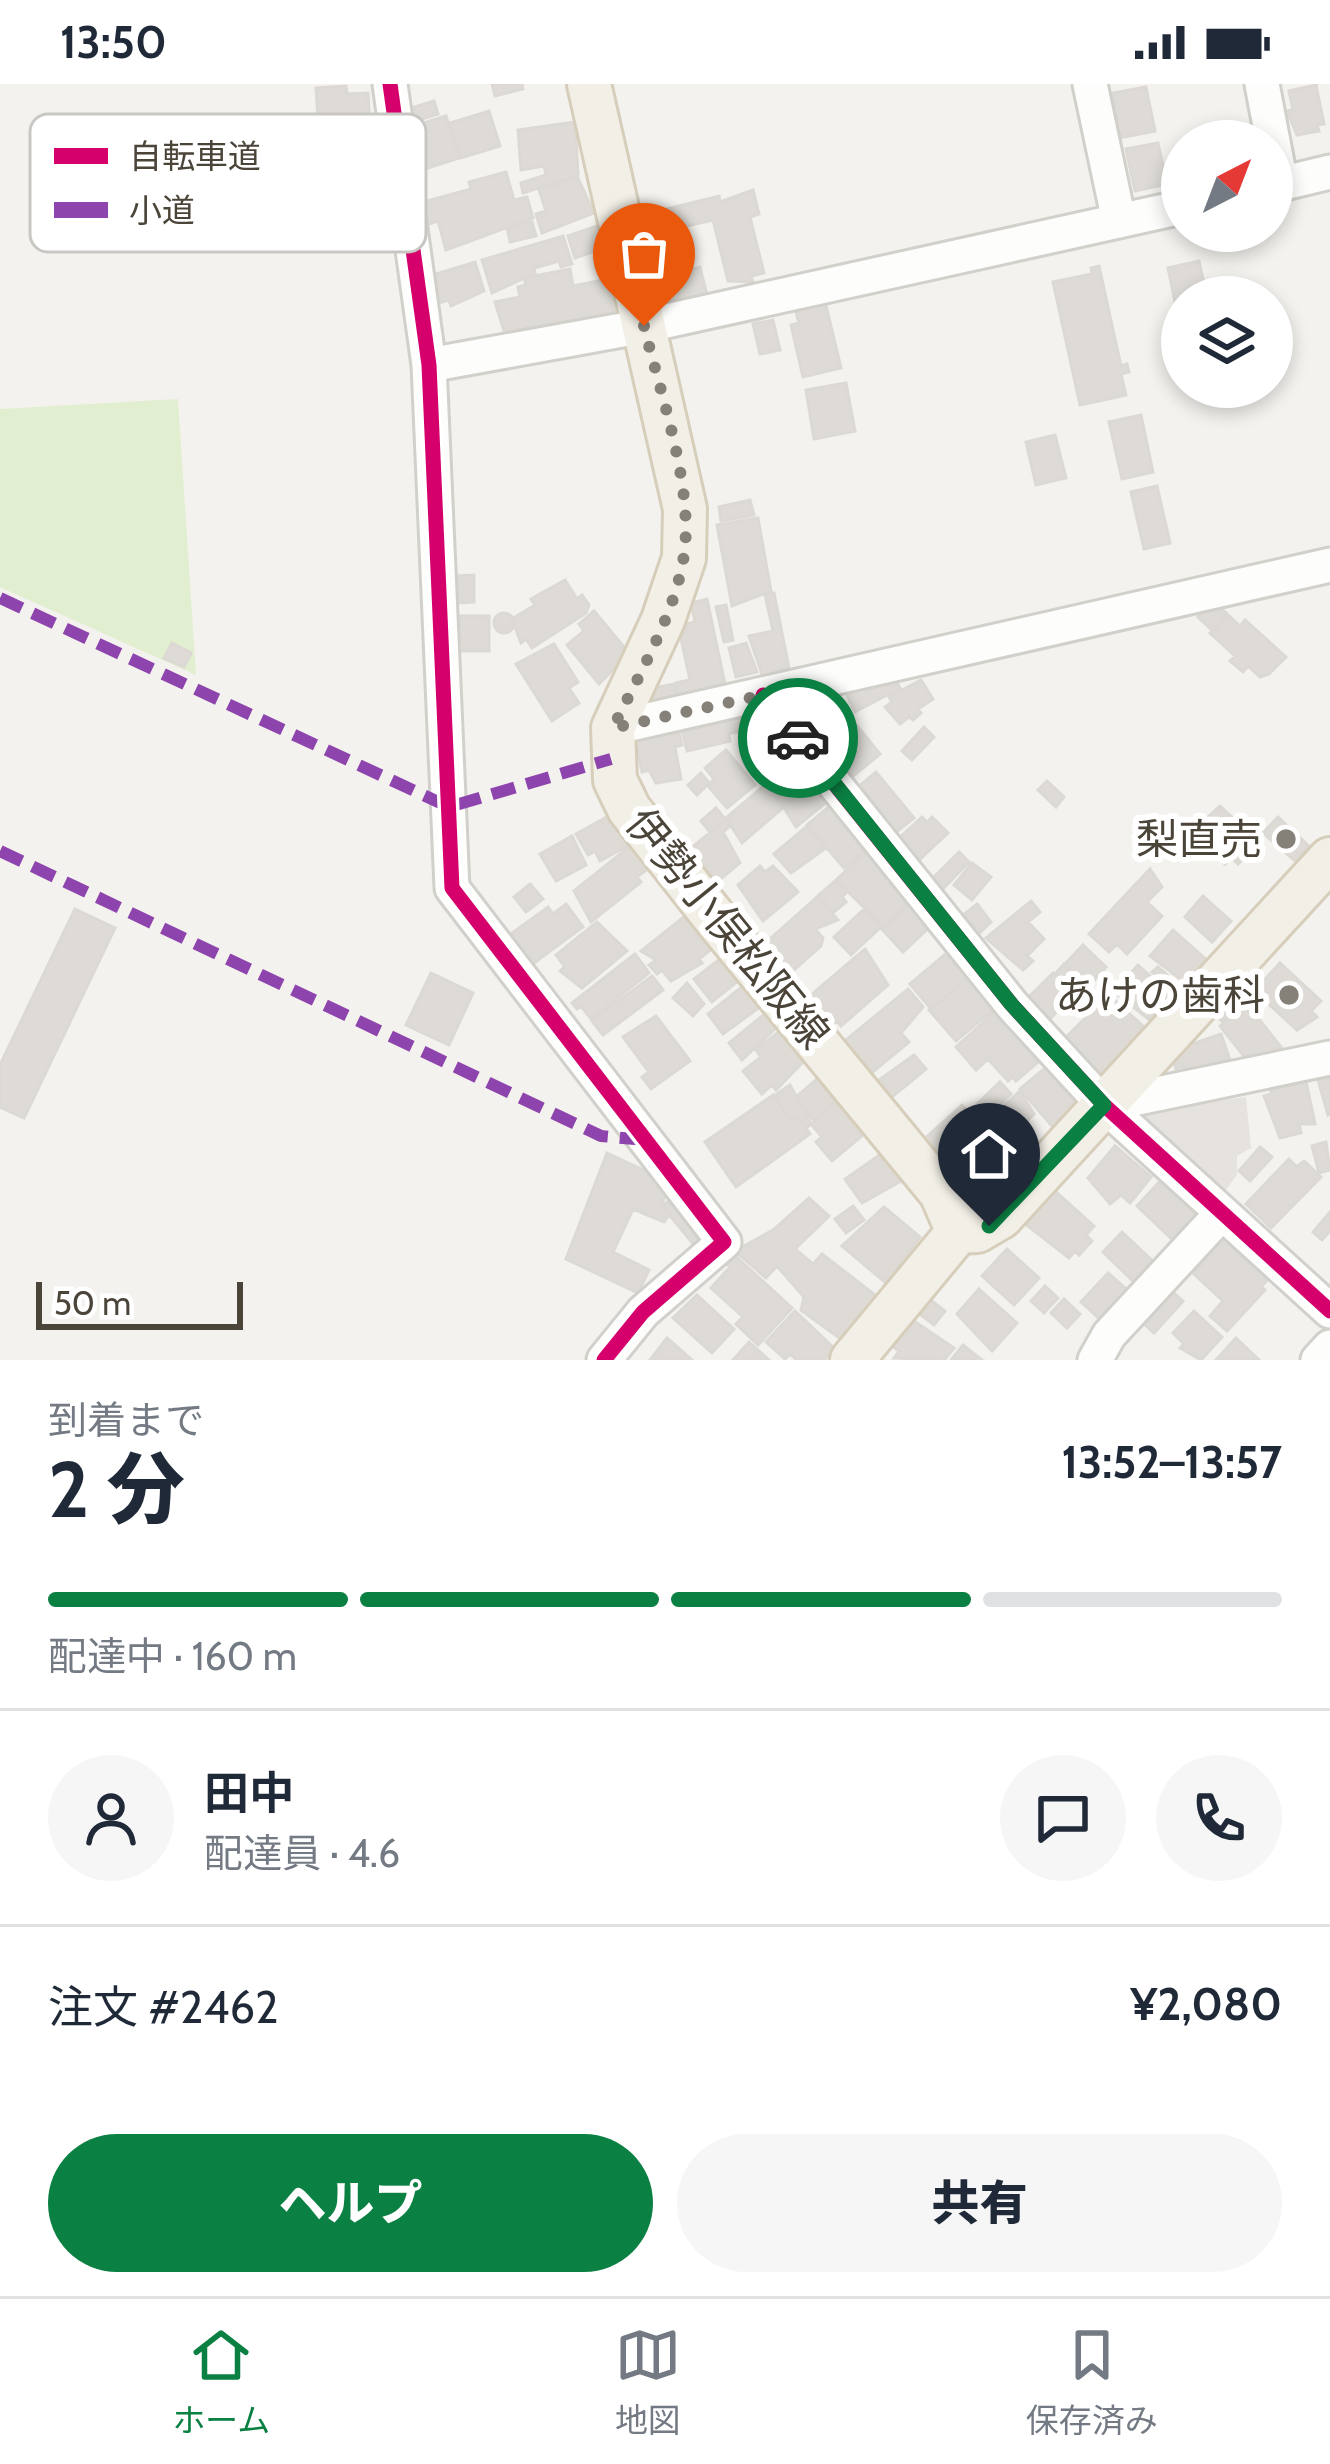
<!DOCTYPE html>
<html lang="ja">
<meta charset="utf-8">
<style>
:root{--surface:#fff;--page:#f6f6f7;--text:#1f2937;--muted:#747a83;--line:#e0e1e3;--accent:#0b8043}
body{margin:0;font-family:Cabin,"Noto Sans JP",sans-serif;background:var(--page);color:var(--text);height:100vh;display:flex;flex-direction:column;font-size:45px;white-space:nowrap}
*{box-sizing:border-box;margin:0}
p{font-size:39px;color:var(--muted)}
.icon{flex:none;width:66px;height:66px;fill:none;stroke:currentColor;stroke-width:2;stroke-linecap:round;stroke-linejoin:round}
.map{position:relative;height:1276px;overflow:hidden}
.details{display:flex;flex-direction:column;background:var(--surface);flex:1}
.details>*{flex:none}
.needle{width:78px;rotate:42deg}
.buttons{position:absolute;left:1161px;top:36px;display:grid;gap:24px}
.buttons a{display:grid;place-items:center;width:132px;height:132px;border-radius:50%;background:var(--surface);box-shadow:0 6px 18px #0003;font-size:60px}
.scale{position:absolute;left:36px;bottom:30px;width:207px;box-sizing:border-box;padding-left:12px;border:6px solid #4b4439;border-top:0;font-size:33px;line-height:42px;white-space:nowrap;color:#4b4439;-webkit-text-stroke:9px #fff;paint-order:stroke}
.pin{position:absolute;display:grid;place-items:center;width:102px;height:102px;color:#fff;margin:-123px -51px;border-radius:50% 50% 50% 0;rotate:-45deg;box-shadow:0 0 12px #0007}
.pin .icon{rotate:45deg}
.courier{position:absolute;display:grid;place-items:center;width:120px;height:120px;margin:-60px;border:9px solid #0b8043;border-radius:50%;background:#fff;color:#222;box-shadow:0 3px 15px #0007}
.head em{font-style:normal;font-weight:800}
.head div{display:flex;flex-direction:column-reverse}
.head{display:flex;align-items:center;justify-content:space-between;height:204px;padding:0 48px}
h1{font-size:78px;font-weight:800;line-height:90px}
.bar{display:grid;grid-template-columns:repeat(4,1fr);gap:18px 12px;align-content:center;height:144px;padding:0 48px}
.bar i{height:15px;border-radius:9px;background:var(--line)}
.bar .current{background:var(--accent)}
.bar p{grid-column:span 4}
.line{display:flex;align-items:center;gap:30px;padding:0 48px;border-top:3px solid var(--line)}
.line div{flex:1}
.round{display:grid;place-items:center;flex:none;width:126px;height:126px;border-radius:63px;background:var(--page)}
.button{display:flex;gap:24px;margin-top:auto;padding:24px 48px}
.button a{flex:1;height:138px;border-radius:72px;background:var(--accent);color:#fff;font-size:48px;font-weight:800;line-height:138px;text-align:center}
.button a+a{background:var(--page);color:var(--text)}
.status{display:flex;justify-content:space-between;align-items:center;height:84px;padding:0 60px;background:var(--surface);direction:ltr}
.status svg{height:33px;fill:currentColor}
.tab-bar{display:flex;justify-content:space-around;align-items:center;height:168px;border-top:3px solid var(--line);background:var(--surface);font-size:33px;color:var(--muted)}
.tab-bar a{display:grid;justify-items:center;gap:6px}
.tab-bar .current{color:var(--accent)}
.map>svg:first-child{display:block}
.green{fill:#e1eecf}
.parking{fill:#e6e3df}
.building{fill:#dedbd6;stroke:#dcd9d4;stroke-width:3}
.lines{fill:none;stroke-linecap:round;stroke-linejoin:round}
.minor-casing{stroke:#d2d0cb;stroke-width:39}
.major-casing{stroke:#d6cebb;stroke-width:48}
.minor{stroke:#fdfdfc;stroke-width:33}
.major{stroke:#f2efe6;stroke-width:42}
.quiet{stroke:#8e44ad;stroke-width:12;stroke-dasharray:24 12;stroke-linecap:butt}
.cycleway-casing{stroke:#fff;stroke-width:22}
.cycleway{stroke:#d6006c;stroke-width:15}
.done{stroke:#868178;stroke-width:12;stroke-dasharray:0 21.6}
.route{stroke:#0b8043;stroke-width:15}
.poi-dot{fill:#868178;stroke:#fff;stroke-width:4.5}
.labels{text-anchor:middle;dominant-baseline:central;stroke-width:12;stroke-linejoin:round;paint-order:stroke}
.poi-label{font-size:42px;fill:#4b4439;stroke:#fff;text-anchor:end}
.street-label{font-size:42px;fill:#4b4439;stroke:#fff}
.key{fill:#fff;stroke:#c9c7c4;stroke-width:3}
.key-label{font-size:33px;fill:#4b4439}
</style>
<div class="status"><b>13:50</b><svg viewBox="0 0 49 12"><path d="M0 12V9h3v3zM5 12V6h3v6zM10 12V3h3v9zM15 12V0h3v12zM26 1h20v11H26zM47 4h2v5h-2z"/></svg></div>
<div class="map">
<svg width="1330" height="1276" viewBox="0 0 1330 1276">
<rect width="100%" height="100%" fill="#f4f2ee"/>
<path class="green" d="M178,315L196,591L0,503V325Z"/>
<path class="parking" d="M1246,1013L1251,1064L1237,1072V1091L1222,1111L1144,1034L1151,1025Z"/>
<path class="building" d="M492,0H522L523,5L495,12Z
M1316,1L1324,40L1317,41L1319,47L1297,51L1287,27L1293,26L1289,7Z
M346,2L347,10L368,9L370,47L319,50L316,4Z
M1146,3L1155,47L1119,54L1113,9Z
M434,17L438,30L409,39L405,26Z
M489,27L500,62L461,74L450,39Z
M446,32L459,74L421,86L408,44Z
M575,38L578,91L523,109L521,99L546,91L544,82L521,86L518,46Z
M1158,59L1167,100L1135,107L1126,65Z
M506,88L514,116L527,113L533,134L446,166L438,137L422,142L416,120L471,105L469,98Z
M578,94L594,129L542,149L536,130L546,127L539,106Z
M753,106L759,130L750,133L764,189L751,192L753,198L728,197L713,136L678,144L680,154L642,164L634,133L719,112L720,118Z
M532,138L536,152L510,158L507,143Z
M600,141L607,163L575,174L568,152Z
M563,152L572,180L561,183L559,177L534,184L535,189L492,209L482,176Z
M1199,177L1207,213H1182V252L1168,184Z
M475,178L484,207L451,222L449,216L435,220L426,193Z
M1099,182L1121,282L1127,280L1129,288L1121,290L1126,311L1080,321L1053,198L1092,190L1091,184Z
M700,183L707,211L657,224L650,196Z
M570,185L573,202L607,195L615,232L505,250L495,218L520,213L518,203L526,201L524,194Z
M824,213L841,284L803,293L791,241L799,239L794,220Z
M773,236L780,266L760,270L753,240Z
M846,299L855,347L814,355L806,306Z
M1141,331L1153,388L1122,395L1109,338Z
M1055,351L1066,394L1036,401L1026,358Z
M1157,402L1170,459L1144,465L1131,408Z
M750,416L754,431L721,437L719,423Z
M758,434L771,507L732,522L717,441Z
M474,491V518L458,519L457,492Z
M565,496L577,515L582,511L589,521L586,529L532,564L526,555L521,559L512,535L535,521L531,515Z
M774,509L789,584L782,585L783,592L764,596L749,552L773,547L765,511Z
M707,515L726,605L680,615L676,599L690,596L680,550L687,548L686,540L695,538L691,519Z
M1214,517L1227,530L1213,547L1198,533Z
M726,521L733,556L724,558L716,523Z
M594,527L629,569L599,600L567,561L584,547L579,540Z
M494 539a10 10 0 1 1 20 0a10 10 0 1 1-20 0Z
M1227,530L1240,542L1245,536L1286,573L1269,590L1260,593L1248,582L1243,588L1230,577L1235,572L1210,549Z
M459,532H489V567H459Z
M172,559L191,569L184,583L164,574Z
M746,559L757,588L736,593L729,564Z
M554,560L578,598L569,604L579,619L552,637L516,580Z
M890,587L900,604L855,628L847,611Z
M921,596L933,615L918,625L921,629L913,636L909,633L900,640L885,623L892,618L889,613Z
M674,600L678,616L643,623L642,618L653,615L650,605Z
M823,605L846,635L825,651L802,621Z
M738,625L743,646L729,650L730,657L687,667L680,638Z
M853,637L880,670L846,698L819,665Z
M677,641L682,661L675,663L681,695L656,699L649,686L642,688L634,650Z
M924,643L934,653L912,676L902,667Z
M726,666L755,701L727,724L708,702L714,695L705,684Z
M801,672L833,713L796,743L768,698Z
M876,688L914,734L890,753L852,708Z
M701,689L709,699L697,711L688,701Z
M1047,697L1064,713L1056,723L1038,706Z
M766,700L785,722L742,759L726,734Z
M836,717L872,760L844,784L807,741Z
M1220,722L1251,751L1244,758L1252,765L1238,780L1231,773L1225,780L1212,768L1208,772L1187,752Z
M716,724L725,735L710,748L701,737Z
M612,730L627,762L600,777L595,767L588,771L576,750Z
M922,733L927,738L932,733L948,749L917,778L896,757Z
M1278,733L1309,762L1295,777L1263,749Z
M726,735L731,741L723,748L740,779L711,803L683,771Z
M807,742L826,764L791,789L774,770Z
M572,752L586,781L556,797L540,770Z
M635,758L653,781L637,793L641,798L591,838L574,807Z
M869,765L915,813L883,842L836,796Z
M959,768L969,778L937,811L926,801Z
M972,779L991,793L972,816L954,801Z
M760,782L765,788L773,782L798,808L763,837L738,801Z
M1150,785L1162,803L1147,818L1162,832L1127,870L1117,860L1109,868L1089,850Z
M835,797L846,809L842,813L846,818L834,828L819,811Z
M530,800L543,815L526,828L514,813Z
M1203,812L1231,837L1212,858L1185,833Z
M817,813L838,836L815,845L823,854L821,862L786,893L761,863Z
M914,816L934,839L903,868L882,845Z
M1031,817L1040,828L1028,838L1044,855L1027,872L1033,877L1023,886L986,854Z
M566,820L583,843L530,882L508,852L548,823L553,830Z
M977,820L991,838L973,855L957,836Z
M75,825L115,844L24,1034L0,1023V981Z
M864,825L881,843L851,871L834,853Z
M685,832L717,861L699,875L702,879L671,897L662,886L657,890L649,881L656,876L641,867Z
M597,838L627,867L582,904L560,887L565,883L556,871Z
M1173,846L1208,877L1187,900L1150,872Z
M1083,861L1106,883L1088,903L1065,880Z
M955,862L976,887L931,925L910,900Z
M865,865L888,901L841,942L837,937L831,942L812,910Z
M635,870L649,889L591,935L581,922L577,925L572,919Z
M725,871L743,893L712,918L694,895Z
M1280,879L1321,917L1311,927L1317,933L1297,946L1262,914L1267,908L1260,901Z
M1064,880L1081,897L1073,905L1056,889Z
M1138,881L1177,916L1151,937L1114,908Z
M1158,883L1181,903L1175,909L1152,888Z
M431,889L473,909L449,961L406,941Z
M974,889L1000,920L956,957L929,926Z
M1053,889L1074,910L1047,938L1025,917Z
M652,892L663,906L603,951L592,937Z
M748,898L764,920L723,950L708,930Z
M687,899L704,920L693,932L673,914Z
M1234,904L1245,915L1223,938L1212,927Z
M908,905L923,923L901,949L909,958L868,992L841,960Z
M1109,911L1144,943L1099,994L1060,959Z
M1247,920L1281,963L1250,980L1220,942Z
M996,927L1037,969L1033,972L1038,978L1016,997L1013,993L1008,997L988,975L976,986L956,963Z
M767,928L778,942L742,976L729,959Z
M656,932L690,977L651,1005L642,993L649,988L623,953Z
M782,945L807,974L776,1006L772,1001L762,1010L743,987L761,973L756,966Z
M1221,950L1231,979L1188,994L1184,982L1176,985L1171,971L1178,965Z
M914,971L926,985L886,1018L872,1001Z
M1051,979L1086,1021L1056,1047L1020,1005Z
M824,989L842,1012L813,1036L795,1014Z
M1330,992V1030L1328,1031L1318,996Z
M1306,997L1315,1040H1299L1301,1049L1280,1054L1264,1012L1272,1010L1270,1005Z
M1000,998L1011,1010L988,1032L976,1021Z
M790,1001L811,1040L806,1044L798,1033L791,1037L774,1012Z
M1020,1007L1034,1030L1017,1046L999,1026Z
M773,1011L791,1037L798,1033L810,1050L736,1103L705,1058Z
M843,1014L869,1046L832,1077L816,1058L822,1053L811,1040Z
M962,1021L978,1039L940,1074L923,1056Z
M980,1052L1006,1087L970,1114L944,1078Z
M1326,1058L1330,1086L1319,1089L1312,1062Z
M1115,1062L1151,1093L1130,1119L1121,1111L1110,1120L1088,1094Z
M1260,1063L1272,1073L1250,1097L1239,1087Z
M888,1065L908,1093L862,1119L845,1095Z
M607,1069L660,1094L667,1107L661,1122L669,1131L664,1138L633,1125L613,1168L649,1186L638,1209L566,1175Z
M1289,1075L1297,1083L1304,1077L1321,1093L1271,1144L1246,1120Z
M1161,1096L1202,1134L1178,1161L1137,1122Z
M1054,1106L1094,1142L1086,1151L1092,1157L1079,1171L1075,1167L1069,1174L1024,1139Z
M674,1113L706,1152L694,1161L662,1122Z
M809,1114L829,1132L795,1165L813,1180L822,1170L879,1214L842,1256L801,1226L804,1213L777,1182L766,1194L735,1167L773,1146Z
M853,1122L864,1136L846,1149L835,1135Z
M884,1123L920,1153L886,1199L842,1162Z
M1330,1128V1147L1322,1156L1313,1148Z
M1122,1148L1158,1182L1139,1203L1103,1168Z
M1222,1153L1267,1196L1261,1203L1265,1206L1227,1247L1210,1232L1223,1217L1194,1190Z
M1007,1165L1039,1194L1014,1221L982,1192Z
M729,1166L792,1224L758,1261L736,1240L743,1233L711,1204L730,1183L721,1174Z
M1108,1189L1133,1211L1104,1239L1081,1218Z
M1045,1202L1058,1214L1044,1229L1031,1217Z
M1166,1202L1183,1217L1154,1249L1138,1234Z
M979,1205L1017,1239L992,1267L957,1230Z
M697,1211L734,1245L712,1269L673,1234Z
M928,1214L945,1227L934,1241L917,1228Z
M1064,1215L1080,1230L1067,1244L1051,1229Z
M795,1227L835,1265L824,1276H797L790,1270L785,1275L766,1258Z
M1194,1227L1222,1253L1201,1276L1180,1264L1184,1260L1173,1249Z
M908,1233L954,1264L944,1276L894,1274L899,1267L887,1258Z
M667,1254L692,1276H650Z
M1236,1254L1259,1276H1216Z
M749,1258L769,1276H733Z
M963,1261L982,1276H951Z"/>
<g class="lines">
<defs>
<path id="minor" d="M390,0L429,281L452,804L724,1158L643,1228L604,1276
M1090,0L1119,137
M1262,0L1281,100
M1272,102L1330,88
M429,281L644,242L1182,123
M763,611L1012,921L1104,1021L1330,1227
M613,644L1330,481
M1104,1021L1330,974
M1095,1276L1109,1251L1222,1129
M1318,1276L1330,1263"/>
<path id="major" d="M589,0L685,425L684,474L663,536L613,644L615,696L629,725L718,838L941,1109L958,1148
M958,1148L977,1147L1001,1133L1330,775
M852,1276L958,1148"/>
</defs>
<use href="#minor" class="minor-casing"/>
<use href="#major" class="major-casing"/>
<use href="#minor" class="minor"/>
<use href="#major" class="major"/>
<path class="quiet" d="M0,514L449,723L611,675
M0,767L601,1052L645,1056"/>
<defs>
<path id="cycleway" d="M390,0L429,281L452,804L724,1158L643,1228L604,1276
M763,611L1012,921L1104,1021L1330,1227"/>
</defs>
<use href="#cycleway" class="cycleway-casing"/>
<use href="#cycleway" class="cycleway"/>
</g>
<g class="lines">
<path class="done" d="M644,242C660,309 694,403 684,471C675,531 639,590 613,644L763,611L798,654"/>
<path class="route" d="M798,654L1012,921L1104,1021L989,1142"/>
</g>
<g class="poi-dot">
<circle cx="1286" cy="755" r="12"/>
<circle cx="1289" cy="911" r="12"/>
</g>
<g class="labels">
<g class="poi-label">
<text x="1262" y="755">梨直売</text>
<text x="1265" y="911">あけの歯科</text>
</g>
<g class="street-label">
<text transform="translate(728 844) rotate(51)">伊勢小俣松阪線</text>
</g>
</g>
<rect x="30" y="30" width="396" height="138" rx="18" class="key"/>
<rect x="54" y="64" width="54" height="16" fill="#d6006c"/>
<rect x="54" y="118" width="54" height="16" fill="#8e44ad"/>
<g class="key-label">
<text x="129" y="84">自転車道</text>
<text x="129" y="138">小道</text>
</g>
</svg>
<div class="buttons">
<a><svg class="needle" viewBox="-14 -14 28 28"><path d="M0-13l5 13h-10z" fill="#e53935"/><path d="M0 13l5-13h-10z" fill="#747a83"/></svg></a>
<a><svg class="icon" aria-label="layers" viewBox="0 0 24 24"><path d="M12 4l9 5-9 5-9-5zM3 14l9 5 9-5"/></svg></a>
</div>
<div class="scale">50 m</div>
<div class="pin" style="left:644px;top:242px;background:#ea580c"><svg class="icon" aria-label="bag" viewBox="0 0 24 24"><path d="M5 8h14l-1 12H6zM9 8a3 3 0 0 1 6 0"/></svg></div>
<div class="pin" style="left:989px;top:1142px;background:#1f2937"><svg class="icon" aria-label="home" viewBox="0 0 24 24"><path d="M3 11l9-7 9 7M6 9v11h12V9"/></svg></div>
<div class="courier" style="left:798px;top:654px"><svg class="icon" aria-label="car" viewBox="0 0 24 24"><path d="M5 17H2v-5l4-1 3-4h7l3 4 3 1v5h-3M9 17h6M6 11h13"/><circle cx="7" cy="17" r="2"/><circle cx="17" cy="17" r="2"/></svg></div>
</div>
<section class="details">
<div class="head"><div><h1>2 分</h1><p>到着まで</p></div><em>13:52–13:57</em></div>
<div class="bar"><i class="current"></i><i class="current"></i><i class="current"></i><i></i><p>配達中 · 160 m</p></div>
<div class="line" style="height:216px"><a class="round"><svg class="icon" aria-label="person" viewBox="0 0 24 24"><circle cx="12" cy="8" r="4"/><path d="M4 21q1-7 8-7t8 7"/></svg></a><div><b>田中</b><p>配達員 · 4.6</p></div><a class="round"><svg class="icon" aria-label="chat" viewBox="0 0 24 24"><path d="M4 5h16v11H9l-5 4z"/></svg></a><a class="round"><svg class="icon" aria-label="phone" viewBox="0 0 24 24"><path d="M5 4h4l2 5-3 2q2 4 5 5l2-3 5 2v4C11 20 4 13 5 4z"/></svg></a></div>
<div class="line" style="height:156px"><div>注文 #2462</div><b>¥2,080</b></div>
<div class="button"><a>ヘルプ</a><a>共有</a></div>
</section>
<nav class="tab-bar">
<a class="current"><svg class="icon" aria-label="home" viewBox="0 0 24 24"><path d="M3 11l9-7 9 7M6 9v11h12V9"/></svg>ホーム</a>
<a><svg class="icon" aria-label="map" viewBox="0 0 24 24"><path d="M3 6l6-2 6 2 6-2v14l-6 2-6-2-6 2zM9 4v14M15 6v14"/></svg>地図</a>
<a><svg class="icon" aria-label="saved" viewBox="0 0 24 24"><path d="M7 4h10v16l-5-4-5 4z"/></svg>保存済み</a>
</nav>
